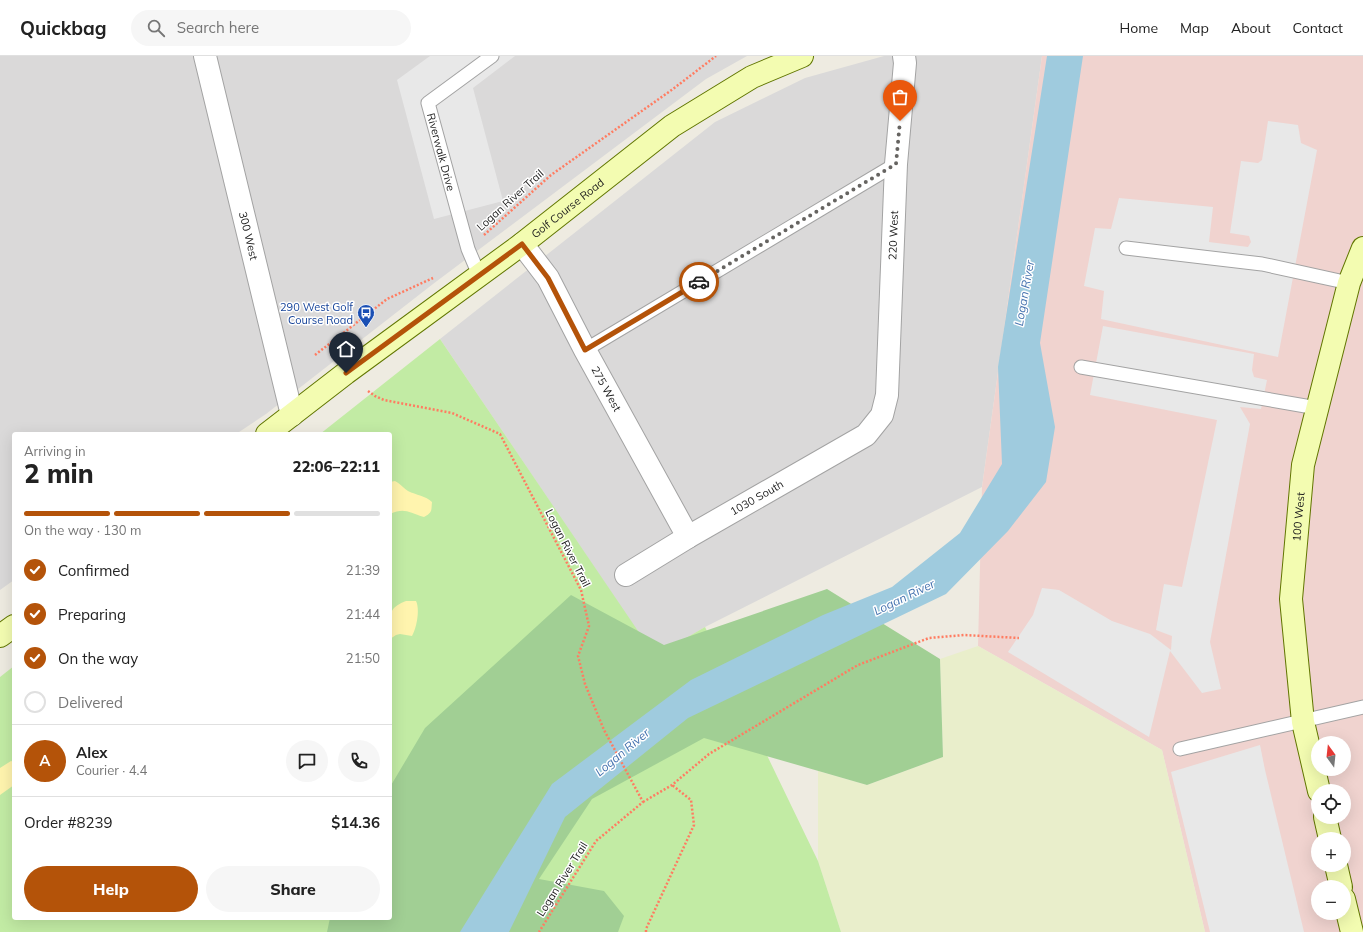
<!DOCTYPE html>
<meta charset="utf-8">
<style>
:root{--surface:#fff;--page:#f6f6f6;--text:#222;--muted:#767676;--line:#e0e0e0;--accent:#b45309}
body{margin:0;font-family:Mulish,sans-serif;background:var(--page);color:var(--text);height:100vh;display:flex;flex-direction:column;font-size:15px;white-space:nowrap}
*{box-sizing:border-box;margin:0}
p{font-size:13px;color:var(--muted)}
.icon{flex:none;width:22px;height:22px;fill:none;stroke:currentColor;stroke-width:2;stroke-linecap:round;stroke-linejoin:round}
.map{position:relative;flex:1;overflow:hidden}
.sheet{position:absolute;left:12px;top:376px;width:380px;height:488px;display:flex;flex-direction:column;background:var(--surface);border-radius:4px;box-shadow:0 4px 16px #0002}
.sheet>*{flex:none}
.needle{width:26px;rotate:345deg}
.controls{position:absolute;left:1311px;top:680px;display:grid;gap:8px}
.controls a{display:grid;place-items:center;width:40px;height:40px;border-radius:50%;background:var(--surface);box-shadow:0 4px 16px #0002;font-size:20px}
.pin{position:absolute;display:grid;place-items:center;width:34px;height:34px;color:#fff;margin:-41px -17px;border-radius:50% 50% 50% 0;rotate:-45deg;box-shadow:0 0 4px #0007}
.pin .icon{rotate:45deg}
.courier{position:absolute;display:grid;place-items:center;width:40px;height:40px;margin:-20px;border:3px solid #b45309;border-radius:50%;background:#fff;color:#222;box-shadow:0 1px 5px #0007}
.overview em{font-style:normal;font-weight:800}
.overview div{display:flex;flex-direction:column-reverse}
.overview{display:flex;align-items:center;justify-content:space-between;height:68px;padding:0 12px}
h1{font-size:26px;font-weight:800;line-height:30px}
.bar{display:grid;grid-template-columns:repeat(4,1fr);gap:6px 4px;align-content:center;height:48px;padding:0 12px}
.bar i{height:5px;border-radius:3px;background:var(--line)}
.bar .selected{background:var(--accent)}
.bar p{grid-column:span 4}
.line{display:flex;align-items:center;gap:10px;padding:0 12px;border-top:1px solid var(--line)}
.line div{flex:1}
.round{display:grid;place-items:center;flex:none;width:42px;height:42px;border-radius:21px;background:var(--page)}
ol{padding:0 12px;list-style:none}
li{display:flex;align-items:center;gap:12px;height:44px}
li p{margin-inline-start:auto}
li .icon{padding:4px;border-radius:50%;background:var(--accent);color:#fff;stroke-width:4}
li:last-child{color:var(--muted)}
li i{width:22px;height:22px;border:2px solid var(--line);border-radius:50%}
.button{display:flex;gap:8px;margin-top:auto;padding:8px 12px}
.button a{flex:1;height:46px;border-radius:24px;background:var(--accent);color:#fff;font-size:16px;font-weight:800;line-height:46px;text-align:center}
.button a+a{background:var(--page);color:var(--text)}
header{display:flex;align-items:center;gap:24px;box-sizing:border-box;height:56px;padding:0 20px;background:var(--surface);border-bottom:1px solid var(--line)}
header strong{font-size:19px}
nav{display:flex;gap:22px;margin-inline-start:auto;font-size:14px}
.search{width:280px;height:36px;background:var(--page);display:flex;align-items:center;gap:10px;box-sizing:border-box;padding:0 14px;border-radius:22px;color:var(--muted);font-size:15px}
.map>svg:first-child{display:block}
.residential{fill:#dad9d9}
.commercial{fill:#f0d3cf;fill-rule:evenodd}
.farmland{fill:#e9eecb}
.grass{fill:#c2eba4}
.forest{fill:#a1cf94}
.sand{fill:#fff4ae}
.parking{fill:#e8e8e8}
.water{fill:#9fcbde}
.lines{fill:none;stroke-linecap:round;stroke-linejoin:round}
.lane-casing{stroke:#a3a3a3;stroke-width:15}
.street-casing{stroke:#a3a3a3;stroke-width:24}
.secondary-casing{stroke:#617600;stroke-width:24}
.path{stroke:#ff7c61;stroke-width:2.5;stroke-dasharray:2 2;stroke-linecap:butt}
.lane{stroke:#fff;stroke-width:13}
.street{stroke:#fff;stroke-width:22}
.secondary{stroke:#f3fcb1;stroke-width:22}
.done{stroke:#666461;stroke-width:4;stroke-dasharray:0 7.2}
.route{stroke:#b45309;stroke-width:5}
.labels{text-anchor:middle;dominant-baseline:central;stroke-width:3;stroke-linejoin:round;paint-order:stroke}
.street-label{font-size:11px;fill:#1c1c1c;stroke:#fff}
.transit-label{font-size:11px;fill:#164399;stroke:#fff;text-anchor:end}
.water-label{font-size:12px;font-style:italic;fill:#4573af;stroke:#fff}
</style>
<header>
<strong>Quickbag</strong>
<div class="search"><svg class="icon" aria-label="search" viewBox="0 0 24 24"><circle cx="10" cy="10" r="6"/><path d="M15 15l6 6"/></svg>Search here</div>
<nav><a>Home</a><a>Map</a><a>About</a><a>Contact</a></nav>
</header>
<div class="map">
<svg width="1363" height="876" viewBox="0 0 1363 876">
<rect width="100%" height="100%" fill="#eeebe1"/>
<path class="residential" d="M0,0H747L706,23L433,228L266,358L236,378H14V524L0,534Z
M884,0H1042L982,431L705,571L655,601L440,283L715,66L805,22Z"/>
<path class="commercial" d="M1042,0H1363V876H1205L1162,694L978,590L982,431ZM1318,687H1344V713H1318ZM1318,735H1344V761H1318ZM1318,783H1344V809H1318ZM1318,831H1344V857H1318Z"/>
<path class="farmland" d="M978,590L1162,694L1205,876H841L818,805V715L867,729L943,701L940,603Z"/>
<path class="grass" d="M440,283L655,600L705,571L818,805L841,876H0V621L14,610V862H390V378H320Z"/>
<path class="forest" d="M827,533L940,603L943,701L867,729L704,682L592,743L539,823L604,835L624,860L618,876H327L330,862H390V731L425,672L571,539L664,589Z"/>
<path class="sand" d="M395,425C401,428 403,432 408,435C416,439 426,440 432,446C431,455 433,456 424,461C409,457 405,451 390,458V426Z
M406,545H416C420,553 417,571 412,580L400,578L396,579L390,583C390,563 385,553 406,545Z
M11,705L14,706V729L0,739V712Z"/>
<path class="parking" d="M430,0H515L473,32L503,145L434,163L397,24Z
M1268,65L1298,69L1301,87L1317,94L1278,301L1101,263L1104,235L1084,230L1095,172L1111,173L1119,142L1213,151L1209,186L1248,191L1251,186L1249,180L1230,177L1241,105L1258,107L1262,104Z
M1103,270L1254,298L1252,314L1254,321L1267,324L1261,353L1240,351L1250,368L1210,586L1221,633L1202,637L1170,595L1149,681L1008,596L1033,559L1042,532L1059,534L1112,565L1150,578L1171,594L1172,580L1156,574L1164,528L1182,531L1217,364L1090,339Z
M1260,689L1265,714L1304,876H1210L1171,716Z"/>
<path class="water" d="M1047,0H1083L1040,287L1055,371L1046,426L1008,475L946,538L688,662L565,761L509,876H460L552,728L691,624L823,559L892,531L960,477L1002,408L998,311Z"/>
<g class="lines">
<defs>
<path id="lane" d="M1126,192L1262,208L1349,227
M479,219L468,193L428,47L492,0
M585,294L896,108
M1081,311L1317,352
M1180,693L1363,651"/>
<g id="street">
<path id="s1" d="M205,0L292,359"/>
<path id="s2" d="M522,188L548,222L585,294L688,481"/>
<path id="s3" d="M626,519L688,481L866,379L882,359L887,339L896,108L905,7L904,0"/>
</g>
<g id="secondary">
<path id="s4" d="M267,378L346,317L522,188L672,70L752,21L802,0"/>
<path d="M0,580L14,570"/>
<path id="s5" d="M1319,735L1303,666L1291,543L1303,409L1349,227L1363,192"/>
<path d="M1325,761L1330,783"/>
<path d="M1336,809L1341,831"/>
<path d="M1344,843L1352,876"/>
</g>
</defs>
<use href="#lane" class="lane-casing"/>
<use href="#street" class="street-casing"/>
<use href="#secondary" class="secondary-casing"/>
<path class="path" d="M484,179L551,119L673,33L716,0
M315,299L387,243L433,222
M368,335L375,340L384,344L452,357L500,378L581,534L589,570L578,600L585,628L604,674L643,746L596,785L539,876
M643,746L672,729L709,698L858,609L929,582L964,579L1019,582
M646,876V873L694,769L691,744L672,729"/>
<use href="#lane" class="lane"/>
<use href="#street" class="street"/>
<use href="#secondary" class="secondary"/>
</g>
<g class="lines">
<path class="done" d="M699,226L896,108L900,65"/>
<path class="route" d="M346,317L522,188L548,222L585,294L699,226"/>
</g>
<defs>
<symbol id="bus-pin" viewBox="-11 -11 22 30"><path d="M0 17L-7.5 6A9.5 9.5 0 1 1 7.5 6Z" fill="#1a4fb4" stroke="#fff"/><path d="M-5-6H5V4H4V6H2V4H-2V6H-4V4H-5ZM-3.5-4V0h7V-4ZM-3.5 1.2v1.5H-2V1.2ZM2 1.2v1.5H3.5V1.2Z" fill="#fff"/></symbol>
</defs>
<g fill-rule="evenodd">
<use href="#bus-pin" x="356" y="247" width="20" height="27"/>
</g>
<g class="labels">
<g class="street-label">
<text transform="translate(441 96) rotate(75)">Riverwalk Drive</text>
<text transform="translate(510 144) rotate(-42)">Logan River Trail</text>
<text stroke="none"><textPath href="#s4" startOffset="376">Golf Course Road</textPath></text>
<text stroke="none"><textPath href="#s1" startOffset="185">300 West</textPath></text>
<text stroke="none"><textPath href="#s3" startOffset="484">220 West</textPath></text>
<text stroke="none"><textPath href="#s2" startOffset="168">275 West</textPath></text>
<text stroke="none"><textPath href="#s3" startOffset="152">1030 South</textPath></text>
<text stroke="none"><textPath href="#s5" startOffset="277">100 West</textPath></text>
<text transform="translate(568 492) rotate(63)">Logan River Trail</text>
<text transform="translate(562 823) rotate(-58)">Logan River Trail</text>
</g>
<g class="transit-label">
<text x="353" y="251">290 West Golf<tspan x="353" dy="13">Course Road</tspan></text>
</g>
<g class="water-label">
<text transform="translate(1024 237) rotate(-80)">Logan River</text>
<text transform="translate(904 541) rotate(-26)">Logan River</text>
<text transform="translate(622 696) rotate(-40)">Logan River</text>
</g>
</g>
</svg>
<div class="controls">
<a><svg class="needle" viewBox="-14 -14 28 28"><path d="M0-13l5 13h-10z" fill="#e53935"/><path d="M0 13l5-13h-10z" fill="#767676"/></svg></a>
<a><svg class="icon" aria-label="locate" viewBox="0 0 24 24"><circle cx="12" cy="12" r="6"/><path d="M12 2v4M12 18v4M2 12h4M18 12h4"/></svg></a>
<a>+</a>
<a>−</a>
</div>
<div class="pin" style="left:900px;top:65px;background:#ea580c"><svg class="icon" aria-label="bag" viewBox="0 0 24 24"><path d="M5 8h14l-1 12H6zM9 8a3 3 0 0 1 6 0"/></svg></div>
<div class="pin" style="left:346px;top:317px;background:#1f2937"><svg class="icon" aria-label="home" viewBox="0 0 24 24"><path d="M3 11l9-7 9 7M6 9v11h12V9"/></svg></div>
<div class="courier" style="left:699px;top:226px"><svg class="icon" aria-label="car" viewBox="0 0 24 24"><path d="M5 17H2v-5l4-1 3-4h7l3 4 3 1v5h-3M9 17h6M6 11h13"/><circle cx="7" cy="17" r="2"/><circle cx="17" cy="17" r="2"/></svg></div>
<section class="sheet">
<div class="overview"><div><h1>2 min</h1><p>Arriving in</p></div><em>22:06–22:11</em></div>
<div class="bar"><i class="selected"></i><i class="selected"></i><i class="selected"></i><i></i><p>On the way · 130 m</p></div>
<ol>
<li><svg class="icon" aria-label="check" viewBox="0 0 24 24"><path d="M5 12l5 5 9-10"/></svg>Confirmed<p>21:39</p></li>
<li><svg class="icon" aria-label="check" viewBox="0 0 24 24"><path d="M5 12l5 5 9-10"/></svg>Preparing<p>21:44</p></li>
<li><svg class="icon" aria-label="check" viewBox="0 0 24 24"><path d="M5 12l5 5 9-10"/></svg>On the way<p>21:50</p></li>
<li><i></i>Delivered</li>
</ol>
<div class="line" style="height:72px"><b class="round" style="background:var(--accent);color:#fff">A</b><div><b>Alex</b><p>Courier · 4.4</p></div><a class="round"><svg class="icon" aria-label="chat" viewBox="0 0 24 24"><path d="M4 5h16v11H9l-5 4z"/></svg></a><a class="round"><svg class="icon" aria-label="phone" viewBox="0 0 24 24"><path d="M5 4h4l2 5-3 2q2 4 5 5l2-3 5 2v4C11 20 4 13 5 4z"/></svg></a></div>
<div class="line" style="height:52px"><div>Order #8239</div><b>$14.36</b></div>
<div class="button"><a>Help</a><a>Share</a></div>
</section>
</div>
